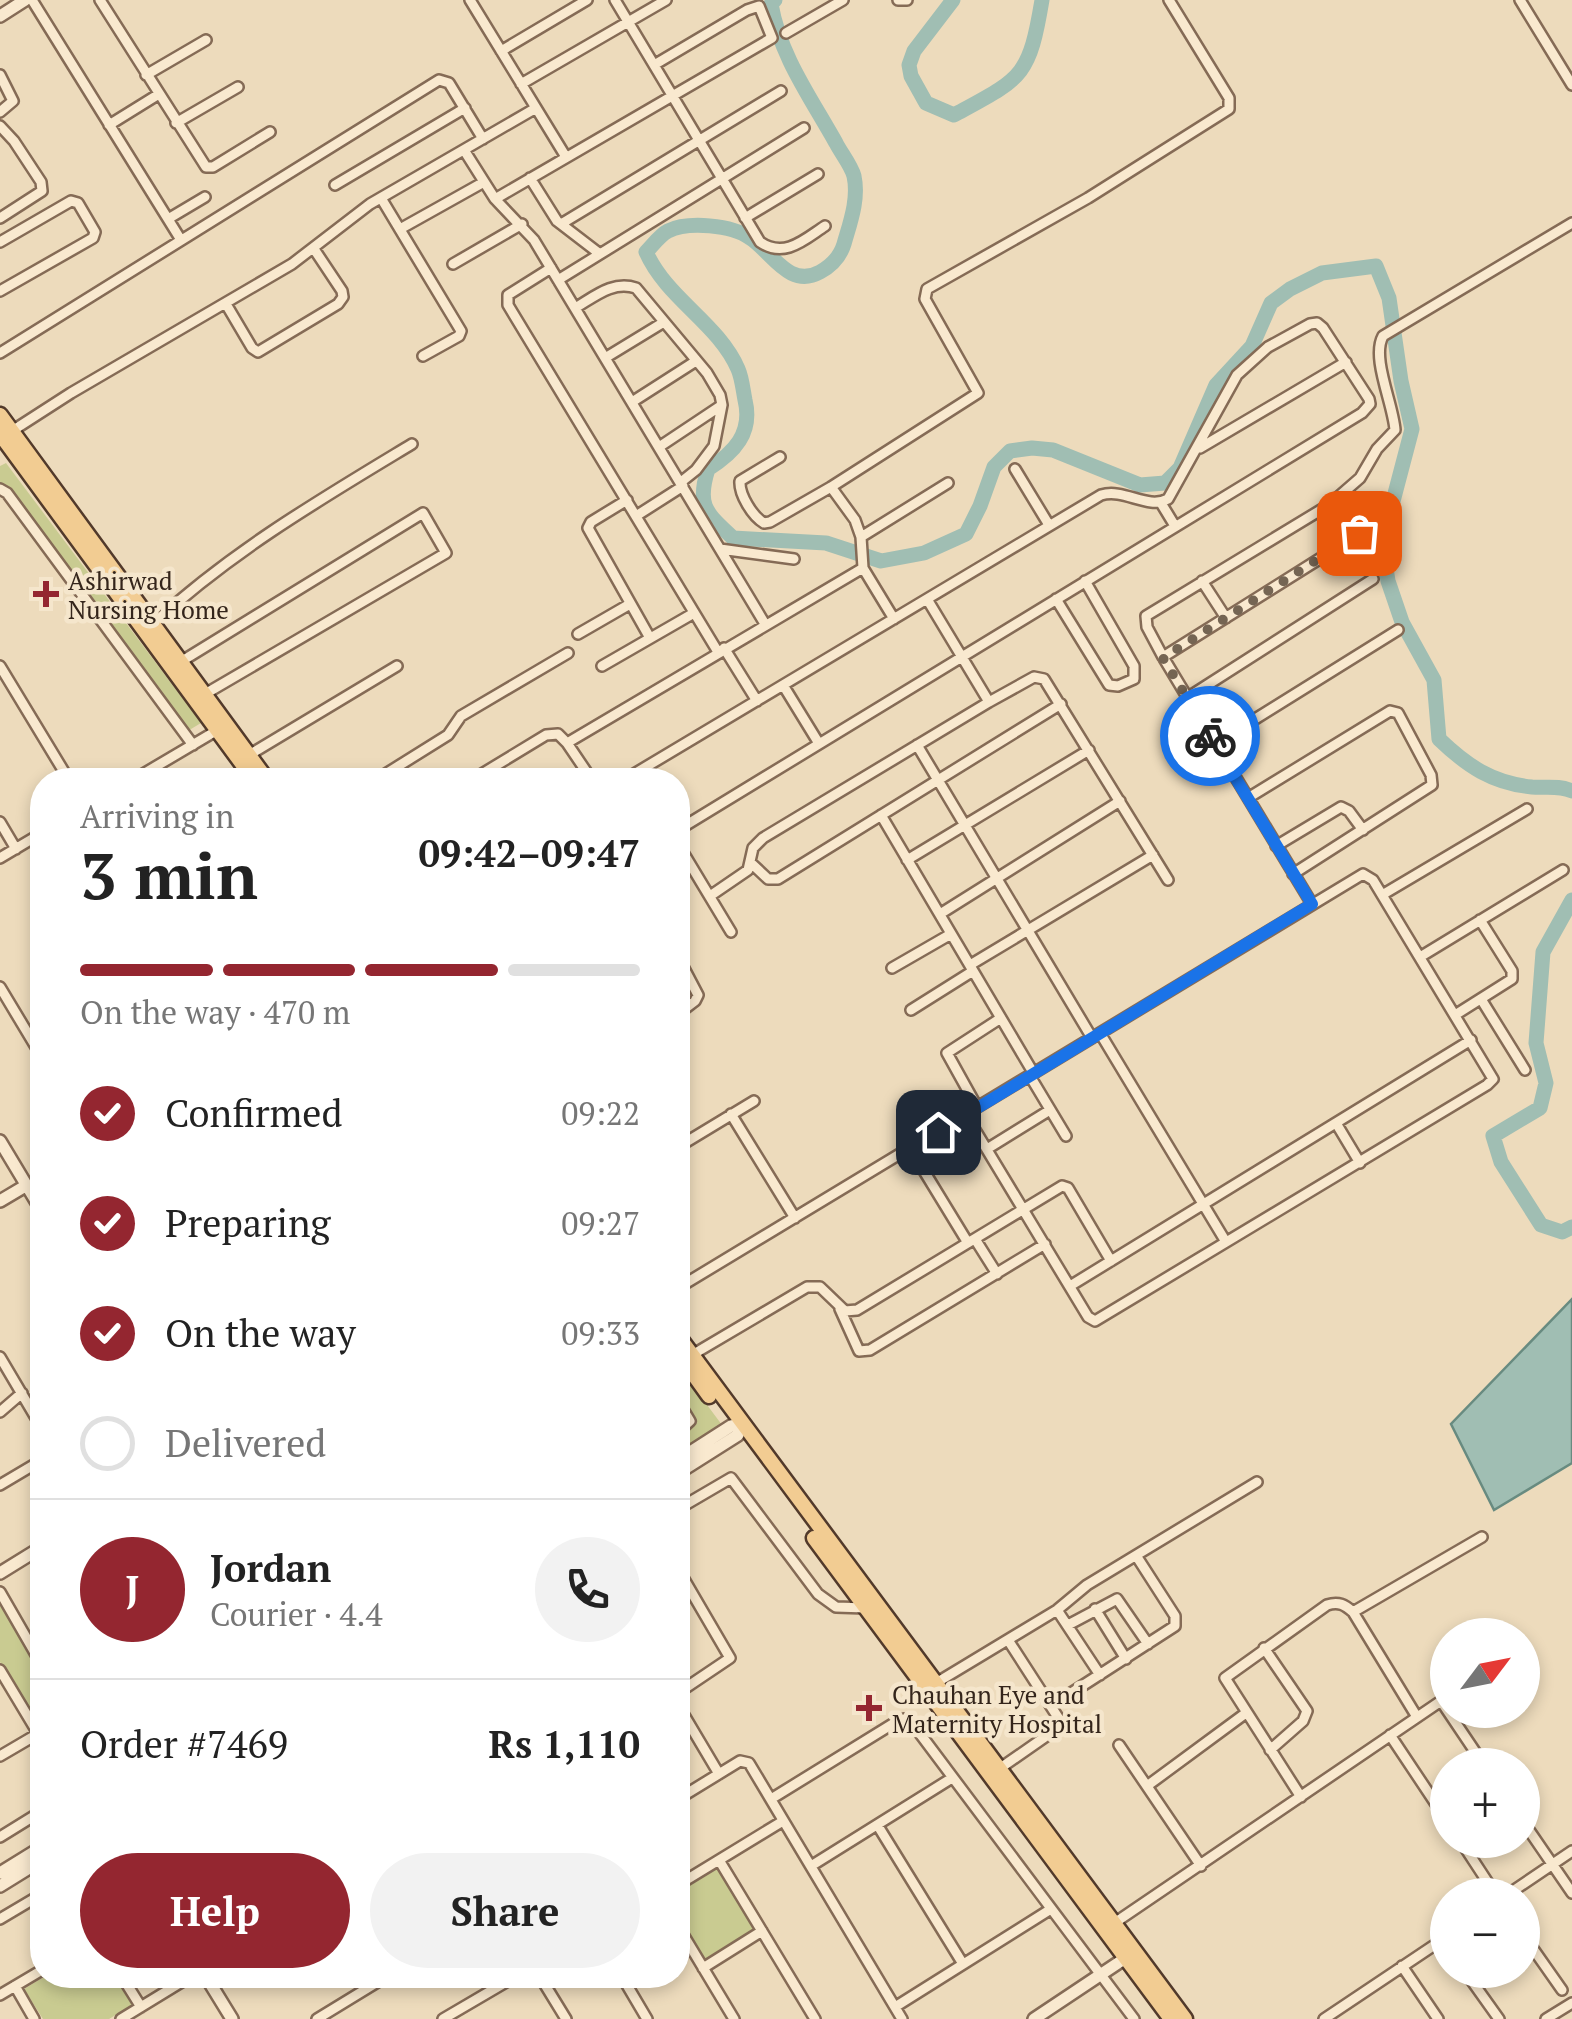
<!DOCTYPE html>
<meta charset="utf-8">
<style>
:root{--surface:#fff;--page:#f2f2f2;--text:#222;--muted:#767676;--line:#e0e0e0;--accent:#942630}
body{margin:0;font-family:"PT Serif",serif;background:var(--page);color:var(--text);height:100vh;display:flex;flex-direction:column;font-size:38px;white-space:nowrap}
*{box-sizing:border-box;margin:0}
p{font-size:32px;color:var(--muted)}
.icon{flex:none;width:55px;height:55px;fill:none;stroke:currentColor;stroke-width:2;stroke-linecap:round;stroke-linejoin:round}
.map{position:relative;flex:1;overflow:hidden}
.panel{position:absolute;left:30px;top:768px;width:660px;height:1220px;display:flex;flex-direction:column;background:var(--surface);border-radius:40px;box-shadow:0 5px 15px #0003}
.panel>*{flex:none}
.needle{width:65px;rotate:58deg}
.fabs{position:absolute;left:1430px;top:1618px;display:grid;gap:20px}
.fabs a{display:grid;place-items:center;width:110px;height:110px;border-radius:50%;background:var(--surface);box-shadow:0 5px 15px #0003;font-size:50px}
.pin{position:absolute;display:grid;place-items:center;width:85px;height:85px;color:#fff;margin:-42px;border-radius:20px;box-shadow:0 5px 15px #0006}
.courier{position:absolute;display:grid;place-items:center;width:100px;height:100px;margin:-50px;border:8px solid #1a73e8;border-radius:50%;background:#fff;color:#222;box-shadow:0 2px 12px #0007}
.headline em{font-style:normal;font-weight:700}
.headline div{display:flex;flex-direction:column-reverse}
.headline{display:flex;align-items:center;justify-content:space-between;height:170px;padding:0 50px}
h1{font-size:65px;font-weight:700;line-height:75px}
.bar{display:grid;grid-template-columns:repeat(4,1fr);gap:15px 10px;align-content:center;height:120px;padding:0 50px}
.bar i{height:12px;border-radius:8px;background:var(--line)}
.bar .active{background:var(--accent)}
.bar p{grid-column:span 4}
.line{display:flex;align-items:center;gap:25px;padding:0 50px;border-top:2px solid var(--line)}
.line div{flex:1}
.round{display:grid;place-items:center;flex:none;width:105px;height:105px;border-radius:52px;background:var(--page)}
ol{padding:0 50px;list-style:none}
li{display:flex;align-items:center;gap:30px;height:110px}
li p{margin-inline-start:auto}
li .icon{padding:10px;border-radius:50%;background:var(--accent);color:#fff;stroke-width:4}
li:last-child{color:var(--muted)}
li i{width:55px;height:55px;border:5px solid var(--line);border-radius:50%}
.primary-button{display:flex;gap:20px;margin-top:auto;padding:20px 50px}
.primary-button a{flex:1;height:115px;border-radius:60px;background:var(--accent);color:#fff;font-size:40px;font-weight:700;line-height:115px;text-align:center}
.primary-button a+a{background:var(--page);color:var(--text)}
.map>svg:first-child{display:block}
.green{fill:#c9cb91}
.water{fill:#a0beb3;stroke:#688b80;stroke-width:2.5}
.lines{fill:none;stroke-linecap:round;stroke-linejoin:round}
.river{stroke:#a0beb3;stroke-width:15}
.minor-casing{stroke:#856b56;stroke-width:14}
.tertiary-casing{stroke:#856b56;stroke-width:16}
.primary-casing{stroke:#523a2b;stroke-width:19}
.minor{stroke:#f9e9cf;stroke-width:9}
.tertiary{stroke:#f9e9cf;stroke-width:11}
.primary{stroke:#f2cc92;stroke-width:14}
.done{stroke:#756553;stroke-width:10;stroke-dasharray:0 18}
.route{stroke:#1a73e8;stroke-width:12}
.poi-dot{fill:#942630;stroke:#f5e6cc;stroke-width:4}
.labels{text-anchor:middle;dominant-baseline:central;stroke-width:9;stroke-linejoin:round;paint-order:stroke}
.poi-label{font-size:25px;fill:#34251b;stroke:#f5e6cc;text-anchor:start}
</style>
<div class="map">
<svg width="1572" height="2019" viewBox="0 0 1572 2019">
<rect width="100%" height="100%" fill="#eddbbc"/>
<path class="green" d="M6,463L201,723L181,735L0,489V466Z
M678,1366L725,1429L678,1457V1434L697,1423L678,1397Z
M0,1605L42,1675V1725L39,1727L0,1662Z
M717,1868L755,1930L705,1961L678,1916V1892Z
M47,1975H114L132,2005L109,2019H43L24,1989Z"/>
<path class="water" d="M1572,1299V1463L1494,1510L1451,1424Z"/>
<g class="lines">
<path class="river" d="M775,0L771,4C780,56 811,98 836,143C841,153 851,165 854,176C859,199 850,223 844,244C840,257 831,266 820,272C789,289 772,252 750,238C732,225 688,221 668,231C660,235 653,245 646,252C667,299 718,323 738,369C742,378 743,390 745,400C753,433 734,453 708,469C696,507 707,513 733,538L826,543L881,561L924,553L966,534L980,506L994,467L1010,451L1032,448L1053,450L1140,485L1165,483L1180,468L1216,385L1252,346L1271,303L1290,289L1322,273L1376,266L1389,298L1401,381L1412,429L1382,543L1388,581L1402,622L1434,680L1439,739C1467,766 1492,783 1532,787C1546,788 1559,785 1572,791
M953,0L914,51L909,65L911,76L926,103L954,115C1022,78 1029,78 1042,0
M1572,900L1543,952L1536,1043L1546,1083L1540,1108L1493,1136L1501,1162L1541,1225L1562,1232L1572,1227"/>
<defs>
<path id="minor" d="M32,0L181,240
M100,0L206,167H213L270,132
M470,0L566,157
M615,0L760,242C785,259 805,239 825,226
M898,0H907
M1520,0L1572,85
M786,33L843,0
M501,51L587,0
M0,75L13,101L0,112
M146,75L206,40
M521,84L666,0
M176,123L238,87
M109,125L159,94
M0,126L14,141L41,182L42,191L0,218
M464,150L495,199L534,240L765,624
M530,178L557,221L600,254
M335,185L465,108
M381,198L461,331L459,336L423,356
M495,199L772,38L759,6L747,10L654,65
M745,218L818,174
M168,219L205,197
M561,224L781,91
M400,229L484,182
M0,242L71,201L78,203L95,232L93,238L0,291
M453,264L522,224
M551,268L508,295V305L718,652
M558,280L804,128
M226,304L252,348L258,352L338,304L343,297L342,291L314,249
M575,308C594,297 613,280 636,288L707,373L720,395L722,405L714,446L696,470L681,482
M0,353L439,80L449,83L483,139
M605,358L664,322
M632,402L696,361
M12,431L71,393L292,264L370,204L536,108
M659,447L722,405
M1200,448L1346,362
M780,457L740,481C739,494 752,516 764,523L770,522L831,487L855,520L861,537L863,568L894,619
M1015,469L1049,525
M831,487L978,393L925,299L927,289L1088,198L1229,109V98L1169,0
M0,489L7,493L193,745
M627,500L591,522L588,528L650,638
M1161,503L1175,526
M636,516L683,486
M861,537L948,483
M720,549L794,559
M1202,581L1226,618
M1056,599L1109,685L1118,686L1134,679V666L1085,581
M154,623C232,551 321,499 412,444
M578,634L630,604
M724,648L757,701
M1163,657L1356,536L1361,524L1344,494
M182,661L423,513L446,553L205,694
M0,666L69,780
M602,666L694,613
M783,685L818,742
M1187,698L1373,579
M989,702L1034,677L1044,679L1168,880
M1215,744L1398,630
M917,745L1092,1038
M249,755L397,666
M133,780L221,728
M376,780L448,735L461,716L568,653
M472,780L546,735L558,734L567,743
M592,780L567,743L863,568
M624,780L1101,495C1125,488 1147,510 1168,499L1237,375L1268,347L1310,324L1317,323L1323,328L1369,399L1370,404L1362,413L678,830
M1248,798L1390,711L1398,713L1431,775L1432,785L1293,874
M881,815L1034,1074
M0,822L16,849
M678,844L731,932
M1276,846L1341,807L1349,811L1363,830
M0,858L42,833
M907,860L1089,750
M751,863L768,879H778L1061,704
M1382,895L1527,809
M710,896L748,870L753,848L763,838L989,702L927,599
M1312,904L1163,657L1147,627L1146,616L1329,505L1360,478L1377,449L1395,430C1393,403 1371,358 1383,336L1572,223
M940,914L1120,801
M678,957L698,995L695,1001L678,1014
M1420,957L1563,870
M970,965L1153,855
M892,968L951,934
M0,987L42,1057
M1481,999L1525,1070
M911,1010L973,971
M1455,1015L1512,979V971L1480,920
M1100,1033L1226,1242
M1030,1076L1066,1136
M977,1107L947,1053L1001,1018
M731,1114L795,1218
M1336,1123L1360,1163
M678,1147L754,1101
M910,1148L968,1243
M987,1149L1050,1110
M975,1239L997,1274
M1070,1286L1471,1040
M678,1288L1363,874L1373,880L1493,1079L1487,1085L1095,1321L1088,1317L966,1115
M840,1309L859,1351L870,1350L1045,1244
M692,1355L807,1287H820L845,1311L857,1310L1062,1186L1068,1188L1111,1261
M0,1357L42,1428
M678,1401L690,1421L678,1432
M0,1412L22,1393
M0,1485L42,1460
M678,1509L731,1478L818,1594L836,1607L866,1608
M678,1569L730,1658L678,1693
M0,1592L42,1665
M1095,1609L1126,1659
M1057,1610L1100,1675
M1353,1612L1482,1537
M1068,1625L1117,1599L1148,1644
M1264,1648L1307,1711L1303,1721L1270,1750
M0,1670L42,1740
M936,1683L1057,1610L1087,1585L1257,1482
M678,1705L719,1774
M1051,1706L1175,1626V1616L1137,1557
M1390,1735L1448,1822
M1119,1745L1201,1866
M0,1756L41,1732
M999,1769L1055,1730L1061,1722L1008,1640
M1147,1786L1246,1713
M1301,1797L1225,1678L1327,1605C1339,1601 1345,1605 1353,1612L1417,1717
M678,1799L740,1761L749,1763L902,2019
M771,1799L899,1720L905,1719L912,1723L1134,2019
M1522,1820L1572,1893
M878,1826L963,1964
M0,1837L42,1811
M1460,1840L1496,1895
M719,1860L815,2019
M811,1866L952,1778
M678,1885L783,1821
M1507,1895L1572,1851
M0,1919L42,1894
M678,1926L734,2019
M1110,1926L1441,1701L1484,1765
M1522,1933L1562,1990
M1402,1966L1438,2019
M703,1968L762,1931
M1464,1970L1499,2019
M121,1975L141,2007
M539,1975L566,2019
M621,1975L647,2019
M15,1986L34,2019
M0,1995L42,1970
M895,2007L1051,1909
M121,2019L193,1975
M317,2019L389,1975
M443,2019L518,1975
M1324,2019L1448,1936
M1546,2019L1572,2003"/>
<path id="tertiary" d="M0,16L25,0
M0,1141L42,1211
M0,1201L27,1185
M678,1460L731,1426L741,1424
M678,1473L738,1435L741,1424
M0,1573L42,1547
M0,1873L42,1847
M0,1886L42,1860
M205,1975L232,2019
M1034,2019L1130,1955"/>
<path id="primary" d="M0,415L267,780
M0,434L254,780
M678,1336L1185,2019
M678,1353L709,1396
M814,1538L1171,2019"/>
</defs>
<use href="#minor" class="minor-casing"/>
<use href="#tertiary" class="tertiary-casing"/>
<use href="#primary" class="primary-casing"/>
<use href="#minor" class="minor"/>
<use href="#tertiary" class="tertiary"/>
<use href="#primary" class="primary"/>
</g>
<g class="lines">
<path class="done" d="M1210,736L1163,658L1359,533"/>
<path class="route" d="M938,1132L1312,904L1210,736"/>
</g>
<g class="poi-dot">
<path d="M41 579h10v10h10v10h-10v10h-10v-10h-10v-10h10z"/>
<path d="M864 1693h10v10h10v10h-10v10h-10v-10h-10v-10h10z"/>
</g>
<g class="labels">
<g class="poi-label">
<text x="68" y="580">Ashirwad<tspan x="68" dy="29">Nursing Home</tspan></text>
<text x="892" y="1694">Chauhan Eye and<tspan x="892" dy="29">Maternity Hospital</tspan></text>
</g>
</g>
</svg>
<div class="fabs">
<a><svg class="needle" viewBox="-14 -14 28 28"><path d="M0-13l5 13h-10z" fill="#e53935"/><path d="M0 13l5-13h-10z" fill="#767676"/></svg></a>
<a>+</a>
<a>−</a>
</div>
<div class="pin" style="left:1359px;top:533px;background:#ea580c"><svg class="icon" aria-label="bag" viewBox="0 0 24 24"><path d="M5 8h14l-1 12H6zM9 8a3 3 0 0 1 6 0"/></svg></div>
<div class="pin" style="left:938px;top:1132px;background:#1f2937"><svg class="icon" aria-label="home" viewBox="0 0 24 24"><path d="M3 11l9-7 9 7M6 9v11h12V9"/></svg></div>
<div class="courier" style="left:1210px;top:736px"><svg class="icon" aria-label="bike" viewBox="0 0 24 24"><circle cx="6" cy="16" r="4"/><circle cx="18" cy="16" r="4"/><path d="M6 16l4-8h5l3 8M10 8l3 8H6M13 5h3"/></svg></div>
<section class="panel">
<div class="headline"><div><h1>3 min</h1><p>Arriving in</p></div><em>09:42–09:47</em></div>
<div class="bar"><i class="active"></i><i class="active"></i><i class="active"></i><i></i><p>On the way · 470 m</p></div>
<ol>
<li><svg class="icon" aria-label="check" viewBox="0 0 24 24"><path d="M5 12l5 5 9-10"/></svg>Confirmed<p>09:22</p></li>
<li><svg class="icon" aria-label="check" viewBox="0 0 24 24"><path d="M5 12l5 5 9-10"/></svg>Preparing<p>09:27</p></li>
<li><svg class="icon" aria-label="check" viewBox="0 0 24 24"><path d="M5 12l5 5 9-10"/></svg>On the way<p>09:33</p></li>
<li><i></i>Delivered</li>
</ol>
<div class="line" style="height:180px"><b class="round" style="background:var(--accent);color:#fff">J</b><div><b>Jordan</b><p>Courier · 4.4</p></div><a class="round"><svg class="icon" aria-label="phone" viewBox="0 0 24 24"><path d="M5 4h4l2 5-3 2q2 4 5 5l2-3 5 2v4C11 20 4 13 5 4z"/></svg></a></div>
<div class="line" style="height:130px"><div>Order #7469</div><b>Rs 1,110</b></div>
<div class="primary-button"><a>Help</a><a>Share</a></div>
</section>
</div>
